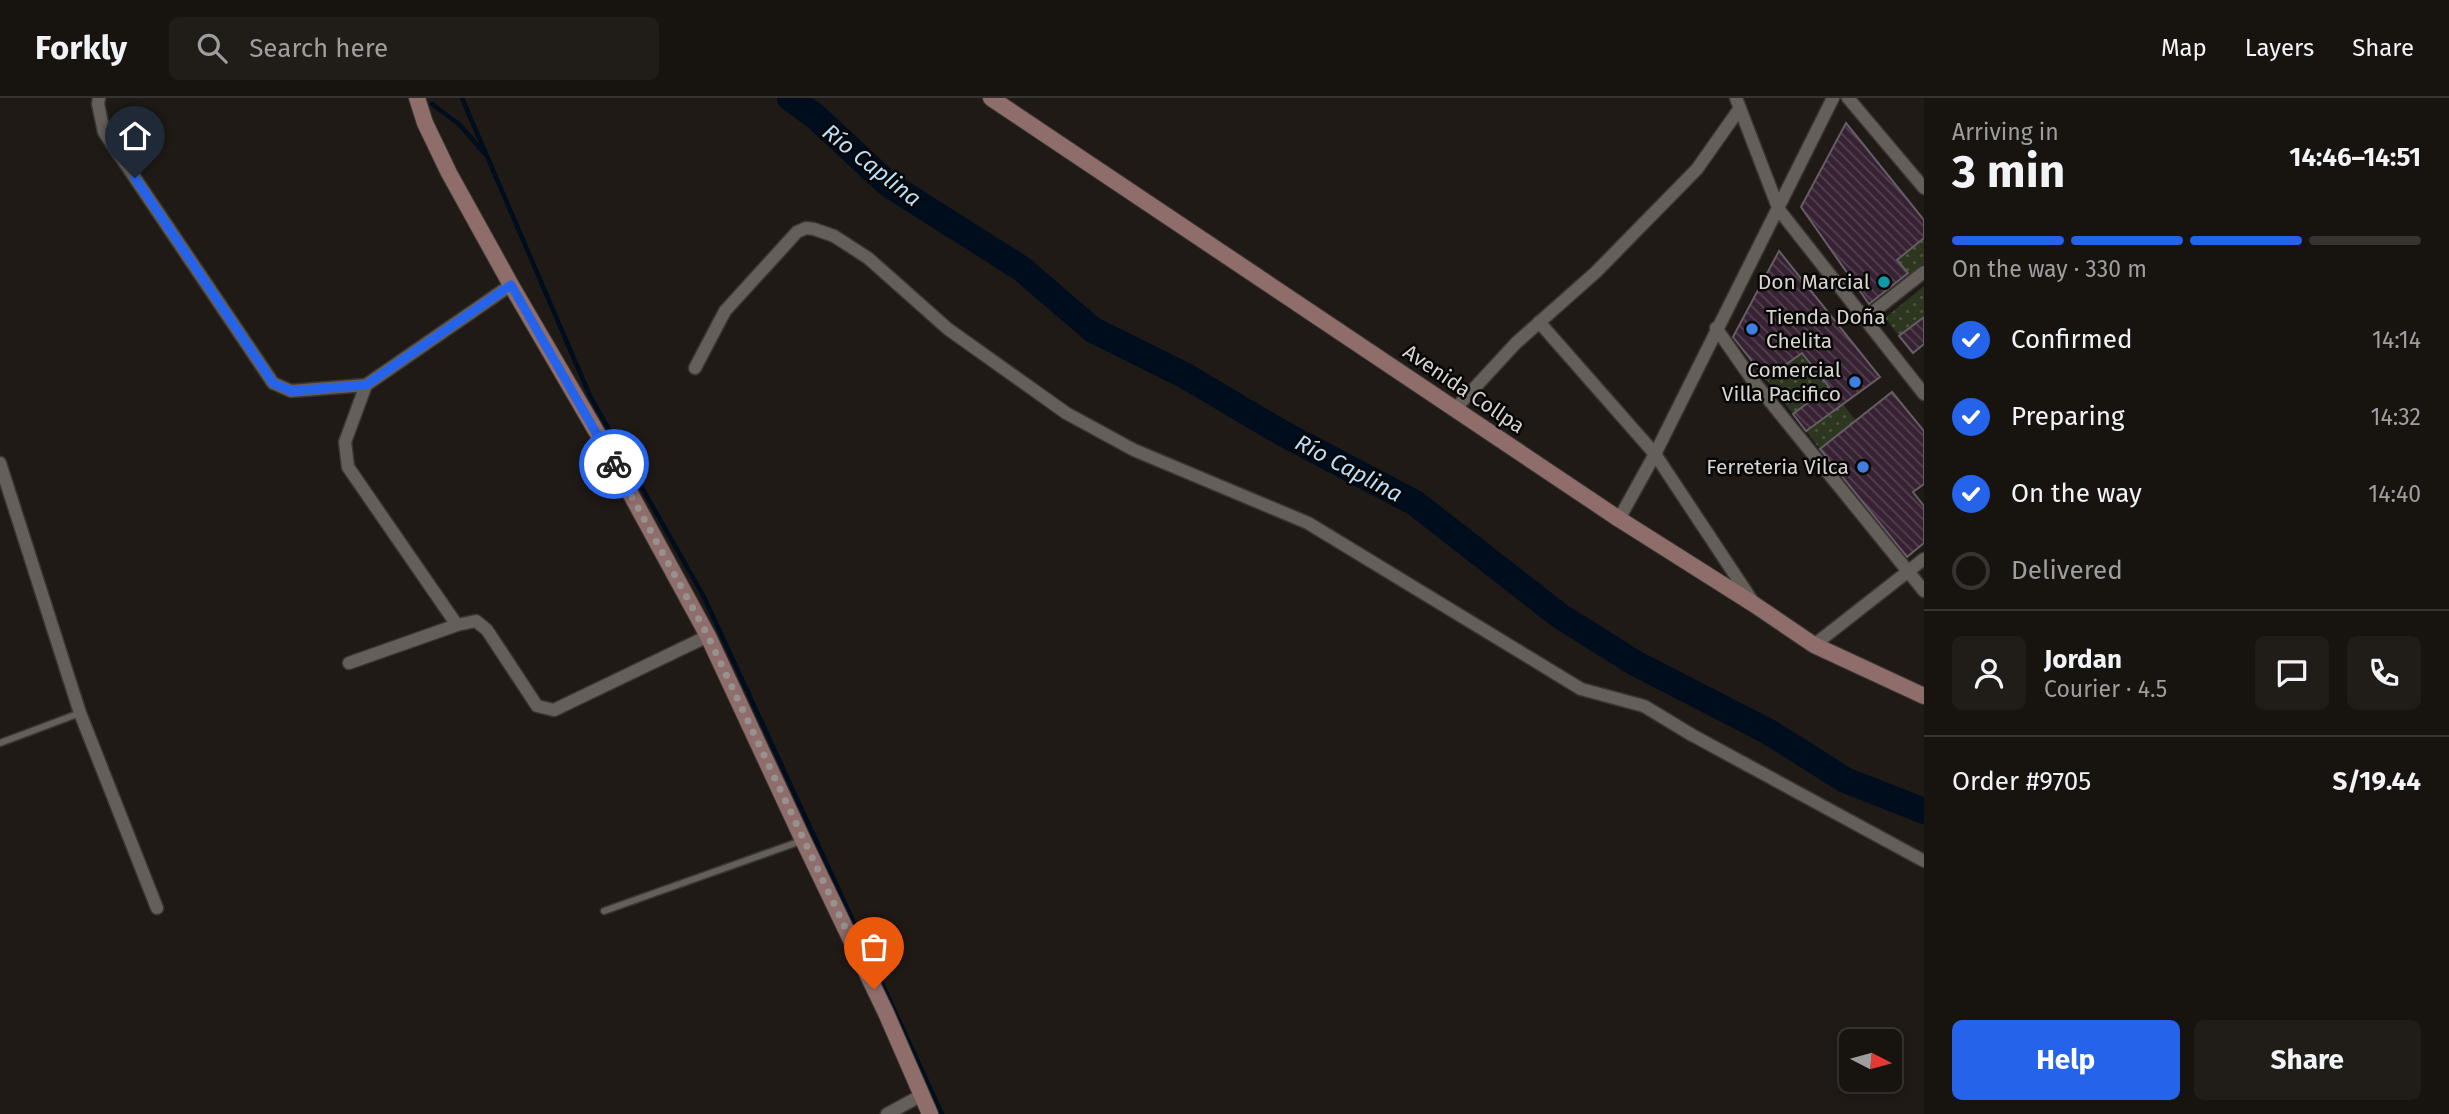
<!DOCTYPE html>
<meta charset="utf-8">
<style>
:root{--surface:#171410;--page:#201d19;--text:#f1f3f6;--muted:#9e9e9f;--line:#363330;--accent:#2563eb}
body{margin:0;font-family:"Fira Sans",sans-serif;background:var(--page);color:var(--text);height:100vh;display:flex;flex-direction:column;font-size:26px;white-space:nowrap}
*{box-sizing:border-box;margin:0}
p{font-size:23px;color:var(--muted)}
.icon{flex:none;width:38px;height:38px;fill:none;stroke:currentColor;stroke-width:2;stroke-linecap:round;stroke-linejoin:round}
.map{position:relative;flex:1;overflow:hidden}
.drawer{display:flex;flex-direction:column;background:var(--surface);width:525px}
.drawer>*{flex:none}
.needle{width:46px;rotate:96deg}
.tools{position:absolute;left:1839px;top:931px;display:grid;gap:14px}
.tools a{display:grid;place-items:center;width:63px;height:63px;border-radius:10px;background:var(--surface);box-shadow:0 4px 10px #0003,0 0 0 2px var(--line);font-size:35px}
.pin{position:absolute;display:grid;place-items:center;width:60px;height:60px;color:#fff;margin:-72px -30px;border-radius:50% 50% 50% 0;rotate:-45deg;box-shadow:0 0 7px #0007}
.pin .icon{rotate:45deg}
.courier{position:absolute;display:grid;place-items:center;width:70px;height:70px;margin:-35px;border:5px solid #2563eb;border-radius:50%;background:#fff;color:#222;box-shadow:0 2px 9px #0007}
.summary em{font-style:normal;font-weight:700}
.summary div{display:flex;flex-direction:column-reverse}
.summary{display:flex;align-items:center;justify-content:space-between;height:119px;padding:0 28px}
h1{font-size:46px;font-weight:700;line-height:52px}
.bar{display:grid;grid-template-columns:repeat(4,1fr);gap:10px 7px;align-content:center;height:84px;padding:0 28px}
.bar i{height:9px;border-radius:5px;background:var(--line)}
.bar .active{background:var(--accent)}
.bar p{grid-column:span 4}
.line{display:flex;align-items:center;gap:18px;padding:0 28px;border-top:2px solid var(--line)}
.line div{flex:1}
.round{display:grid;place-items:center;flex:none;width:74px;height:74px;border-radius:10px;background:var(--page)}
ol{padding:0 28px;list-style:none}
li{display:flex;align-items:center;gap:21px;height:77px}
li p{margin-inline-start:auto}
li .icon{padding:7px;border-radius:50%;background:var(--accent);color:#fff;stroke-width:4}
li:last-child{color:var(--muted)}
li i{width:38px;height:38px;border:4px solid var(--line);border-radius:50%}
.primary-button{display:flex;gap:14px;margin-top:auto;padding:14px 28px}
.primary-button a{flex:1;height:80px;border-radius:10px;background:var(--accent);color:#fff;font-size:28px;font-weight:700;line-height:80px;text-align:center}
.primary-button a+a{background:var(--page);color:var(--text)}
header{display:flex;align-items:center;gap:42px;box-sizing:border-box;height:98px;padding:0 35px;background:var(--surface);border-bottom:2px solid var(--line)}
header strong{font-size:33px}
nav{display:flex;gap:38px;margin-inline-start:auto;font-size:24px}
.search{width:490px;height:63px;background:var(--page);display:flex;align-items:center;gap:18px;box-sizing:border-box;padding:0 24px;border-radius:10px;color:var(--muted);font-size:26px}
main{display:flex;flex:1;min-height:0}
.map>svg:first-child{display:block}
.grass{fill:url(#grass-dots)}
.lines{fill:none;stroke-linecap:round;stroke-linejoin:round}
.stream{stroke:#000d1c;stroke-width:4.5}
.river{stroke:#000d1c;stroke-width:26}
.building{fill:url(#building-back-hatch);stroke:#655e64;stroke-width:2}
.lane-casing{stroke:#3a3634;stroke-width:9}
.street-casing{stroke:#3a3634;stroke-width:15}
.secondary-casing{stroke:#3a3634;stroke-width:18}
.lane{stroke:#655f59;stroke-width:6}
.street{stroke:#655f59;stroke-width:12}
.secondary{stroke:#8f6d6a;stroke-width:16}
.done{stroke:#979290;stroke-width:7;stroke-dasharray:0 12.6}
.route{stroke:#2563eb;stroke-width:9}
.culture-dot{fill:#0f9aa8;stroke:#070604;stroke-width:2.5}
.shop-dot{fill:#3f7fe0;stroke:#070604;stroke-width:2.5}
.labels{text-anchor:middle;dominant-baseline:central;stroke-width:5;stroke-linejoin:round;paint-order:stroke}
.poi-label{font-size:21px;fill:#d7d3d1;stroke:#070604;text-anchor:end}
.street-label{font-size:21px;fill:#d7d3d1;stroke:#070604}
.water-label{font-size:23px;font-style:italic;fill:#b8dffc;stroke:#070604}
</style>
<header>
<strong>Forkly</strong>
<div class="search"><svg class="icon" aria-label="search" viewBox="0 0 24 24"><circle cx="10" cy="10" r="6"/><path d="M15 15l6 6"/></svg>Search here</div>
<nav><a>Map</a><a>Layers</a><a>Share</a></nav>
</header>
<main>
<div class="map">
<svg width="1924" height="1016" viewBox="0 0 1924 1016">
<defs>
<pattern id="grass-dots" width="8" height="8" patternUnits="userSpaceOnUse" patternTransform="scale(1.75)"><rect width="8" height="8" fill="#2d361f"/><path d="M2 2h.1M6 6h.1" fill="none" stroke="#4b523e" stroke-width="1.8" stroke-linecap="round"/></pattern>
<pattern id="building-back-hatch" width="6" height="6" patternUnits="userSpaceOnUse" patternTransform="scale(1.75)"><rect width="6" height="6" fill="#372233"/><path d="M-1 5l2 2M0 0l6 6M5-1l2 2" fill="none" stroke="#534150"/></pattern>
</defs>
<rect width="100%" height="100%" fill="#1f1a16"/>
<path class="grass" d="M1924,140V166L1910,177L1897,162Z
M1924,188V219L1899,238L1885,220Z
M1802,255L1829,289L1793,316L1766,281Z
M1843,306L1856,323L1820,351L1806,333Z"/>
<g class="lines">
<path class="stream" d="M462,0L590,298L704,499L942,1016
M432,6L460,27L484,55"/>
<path class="river" d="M790,0L816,19L888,86L1022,171L1093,232L1184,277L1282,335L1415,405L1560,518L1635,565L1769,634L1845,682L1924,713"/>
</g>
<path class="building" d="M1846,25L1924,122V140L1897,162L1908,175L1869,206L1801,109Z
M1779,153L1880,279L1806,333L1793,316L1829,289L1802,255L1766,281L1733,239Z
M1924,219V246L1913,255L1899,238Z
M1892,294L1924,333V386L1913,394L1924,408V445L1907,459L1820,351Z"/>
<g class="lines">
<defs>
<path id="lane" d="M0,645L80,615
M604,813L801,743"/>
<path id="street" d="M99,0L98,6L104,34L273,285L291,293L366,287L511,187
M1736,0L1779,112L1924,296
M1848,0L1924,90
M1864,221L1924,174
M1539,224L1655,356L1753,504
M1716,230L1751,280L1924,493
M695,270L725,213L797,134L806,130L814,131L834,138L868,160L948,231L1066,315L1134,352L1308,425L1581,591L1644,608L1692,637L1924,763
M366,287L345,344L348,369L457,527
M1455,311L1516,245L1596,174L1697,71L1740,10
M0,365L80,615L157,810
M1619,421L1655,356L1833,0
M1814,547L1924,461
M349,565L457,527L476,523L487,532L537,608L554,612L708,538
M887,1016L922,997"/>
<path id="secondary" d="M417,0L425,25L449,75L511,187L599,338L708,538L803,742L886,915L930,1016
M991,0L1619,421L1755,507L1814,547L1924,598"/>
</defs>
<use href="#lane" class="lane-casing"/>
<use href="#street" class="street-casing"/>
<use href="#secondary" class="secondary-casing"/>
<use href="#lane" class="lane"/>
<use href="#street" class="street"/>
<use href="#secondary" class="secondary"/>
</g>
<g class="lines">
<path class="done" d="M614,366L708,538L874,891"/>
<path class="route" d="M135,80L273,285L291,293L366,287L511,187L614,366"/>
</g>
<circle class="culture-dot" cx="1884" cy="184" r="7"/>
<g class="shop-dot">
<circle cx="1752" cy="231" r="7"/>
<circle cx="1855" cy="284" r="7"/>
<circle cx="1863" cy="369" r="7"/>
</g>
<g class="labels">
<g class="poi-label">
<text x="1870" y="184">Don Marcial</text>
<text x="1766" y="219" text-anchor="start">Tienda Doña<tspan x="1766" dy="24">Chelita</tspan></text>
<text x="1841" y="272">Comercial<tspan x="1841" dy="24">Villa Pacifico</tspan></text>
<text x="1849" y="369">Ferreteria Vilca</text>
</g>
<g class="street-label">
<text transform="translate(1464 291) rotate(34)">Avenida Collpa</text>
</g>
<g class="water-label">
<text transform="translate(872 67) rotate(38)">Río Caplina</text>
<text transform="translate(1349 370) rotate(28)">Río Caplina</text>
</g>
</g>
</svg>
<div class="tools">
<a><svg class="needle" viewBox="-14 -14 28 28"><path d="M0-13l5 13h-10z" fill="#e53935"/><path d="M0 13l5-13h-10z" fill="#9e9e9f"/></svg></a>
</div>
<div class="pin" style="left:874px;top:891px;background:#ea580c"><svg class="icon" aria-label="bag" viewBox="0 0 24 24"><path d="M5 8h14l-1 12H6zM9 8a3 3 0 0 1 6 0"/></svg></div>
<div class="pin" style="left:135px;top:80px;background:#1f2937"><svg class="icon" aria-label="home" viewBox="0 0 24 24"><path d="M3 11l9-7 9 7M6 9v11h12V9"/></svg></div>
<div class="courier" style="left:614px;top:366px"><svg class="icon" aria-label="bike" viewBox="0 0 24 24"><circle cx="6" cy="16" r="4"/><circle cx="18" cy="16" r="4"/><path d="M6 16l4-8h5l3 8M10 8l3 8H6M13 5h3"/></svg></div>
</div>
<section class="drawer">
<div class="summary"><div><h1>3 min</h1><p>Arriving in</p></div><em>14:46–14:51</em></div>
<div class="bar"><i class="active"></i><i class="active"></i><i class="active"></i><i></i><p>On the way · 330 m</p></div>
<ol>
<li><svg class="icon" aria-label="check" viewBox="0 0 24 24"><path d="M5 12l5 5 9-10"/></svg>Confirmed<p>14:14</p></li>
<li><svg class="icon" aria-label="check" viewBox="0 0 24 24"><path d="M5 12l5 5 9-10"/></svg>Preparing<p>14:32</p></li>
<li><svg class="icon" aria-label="check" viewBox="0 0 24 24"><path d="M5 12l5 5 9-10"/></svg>On the way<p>14:40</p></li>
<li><i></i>Delivered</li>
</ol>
<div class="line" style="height:126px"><a class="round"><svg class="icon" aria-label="person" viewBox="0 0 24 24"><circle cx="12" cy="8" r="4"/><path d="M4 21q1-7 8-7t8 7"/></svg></a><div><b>Jordan</b><p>Courier · 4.5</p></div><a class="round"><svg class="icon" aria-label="chat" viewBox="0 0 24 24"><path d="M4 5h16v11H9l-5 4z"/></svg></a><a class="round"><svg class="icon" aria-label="phone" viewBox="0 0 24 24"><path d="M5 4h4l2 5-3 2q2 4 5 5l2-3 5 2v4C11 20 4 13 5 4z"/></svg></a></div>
<div class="line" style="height:91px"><div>Order #9705</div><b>S/19.44</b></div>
<div class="primary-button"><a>Help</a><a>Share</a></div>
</section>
</main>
